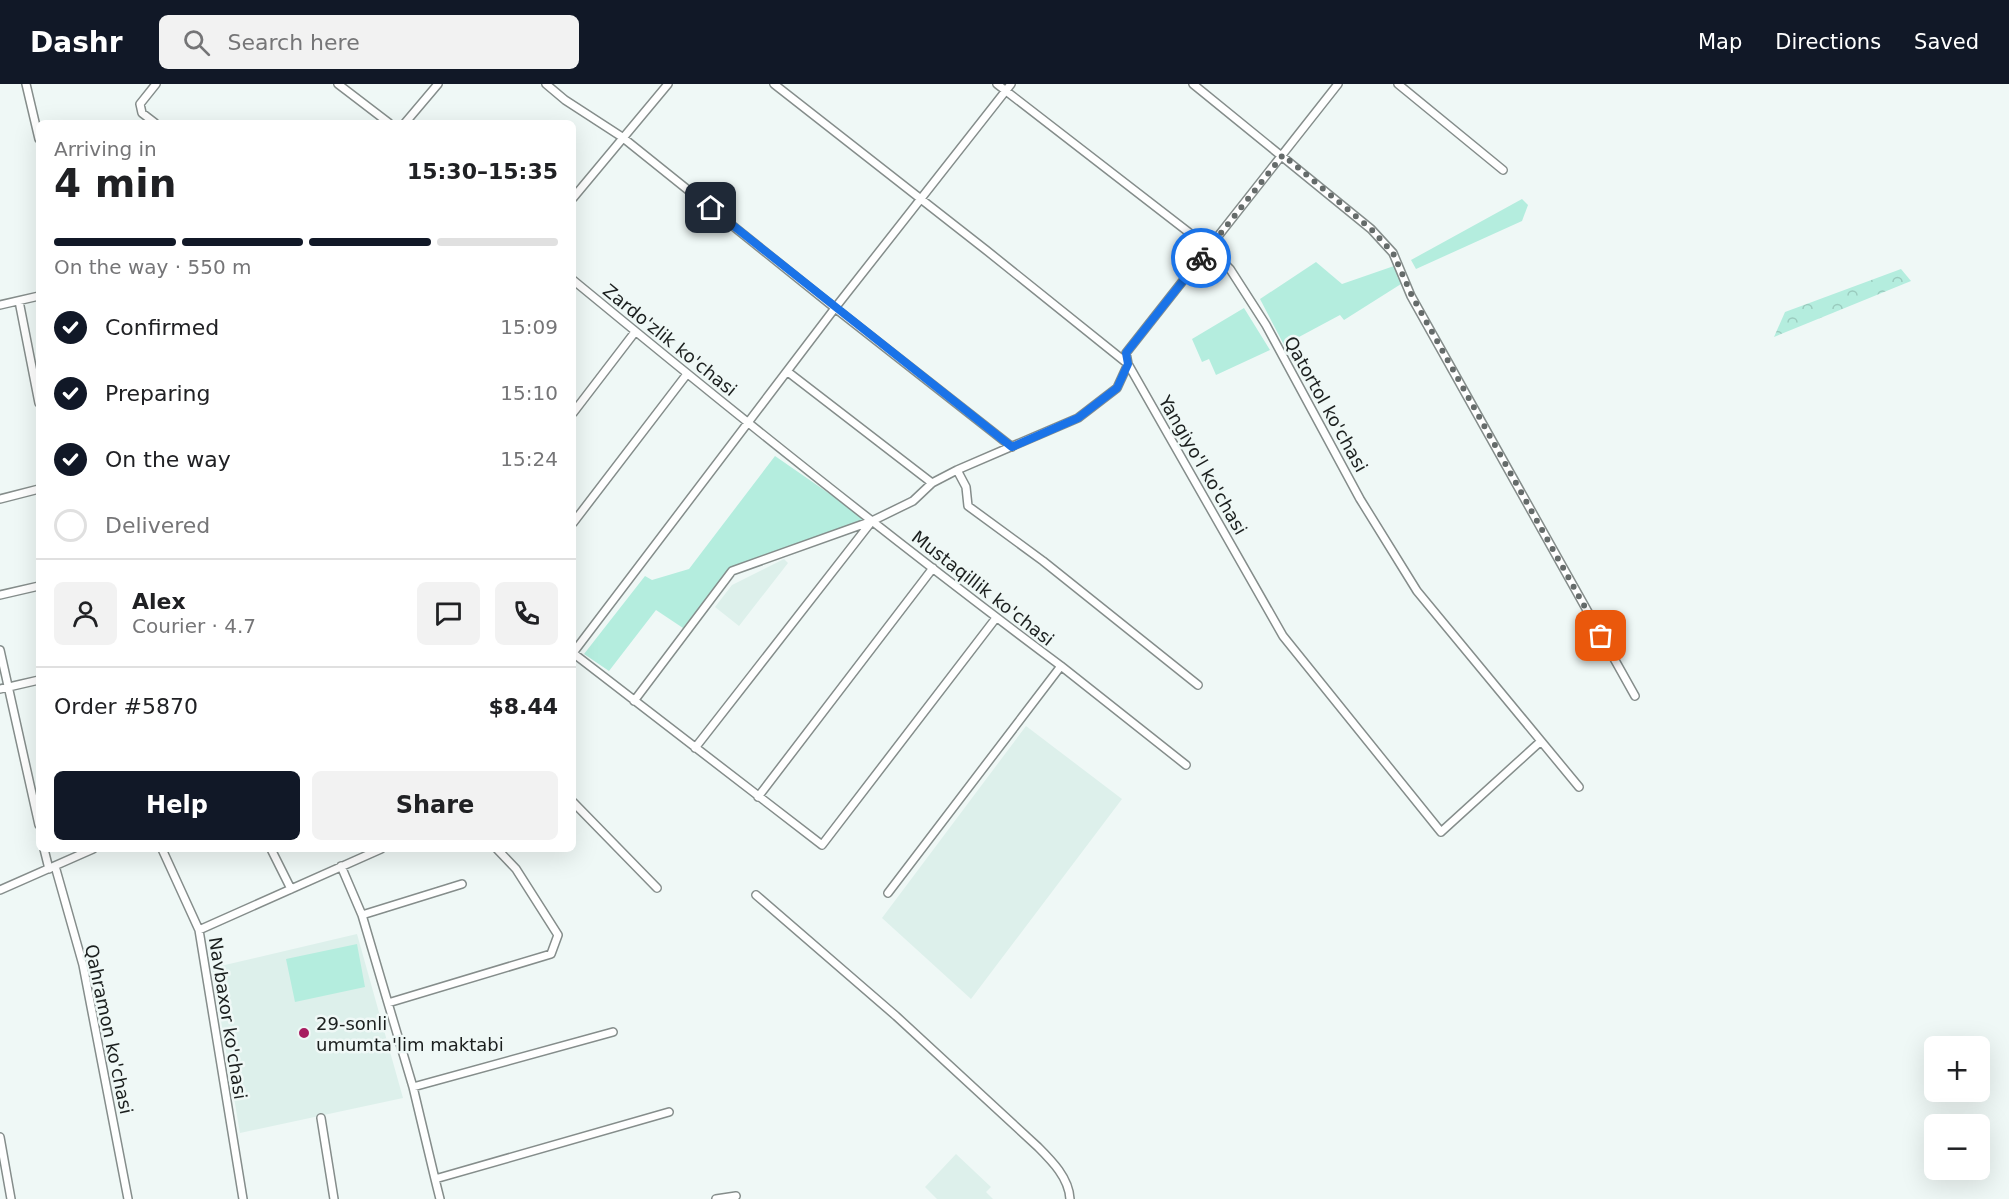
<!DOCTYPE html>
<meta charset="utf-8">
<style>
:root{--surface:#fff;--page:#f2f2f2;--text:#202124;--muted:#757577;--line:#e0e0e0;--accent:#111827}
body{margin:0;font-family:"DejaVu Sans",sans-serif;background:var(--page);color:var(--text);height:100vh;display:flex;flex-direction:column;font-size:22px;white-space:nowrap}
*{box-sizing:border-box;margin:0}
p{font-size:20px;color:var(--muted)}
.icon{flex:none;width:33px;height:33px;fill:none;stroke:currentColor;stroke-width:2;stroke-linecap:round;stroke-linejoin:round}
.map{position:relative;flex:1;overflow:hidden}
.sheet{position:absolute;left:36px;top:36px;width:540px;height:732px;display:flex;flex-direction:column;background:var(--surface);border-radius:9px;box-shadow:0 6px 24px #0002}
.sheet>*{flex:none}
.controls{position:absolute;left:1924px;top:952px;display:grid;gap:12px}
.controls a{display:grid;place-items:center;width:66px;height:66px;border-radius:9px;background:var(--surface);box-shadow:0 6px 24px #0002;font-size:30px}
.pin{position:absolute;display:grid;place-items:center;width:51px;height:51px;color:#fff;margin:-26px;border-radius:12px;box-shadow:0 3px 9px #0006}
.courier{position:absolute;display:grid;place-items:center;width:60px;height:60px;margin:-30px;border:4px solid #1a73e8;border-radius:50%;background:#fff;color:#222;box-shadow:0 2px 8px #0007}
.summary em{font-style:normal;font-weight:700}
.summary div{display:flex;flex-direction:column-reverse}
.summary{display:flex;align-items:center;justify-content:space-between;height:102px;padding:0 18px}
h1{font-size:39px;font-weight:700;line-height:45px}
.bar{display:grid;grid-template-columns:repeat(4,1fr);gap:9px 6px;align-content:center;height:72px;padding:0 18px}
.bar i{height:8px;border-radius:4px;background:var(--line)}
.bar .on{background:var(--accent)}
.bar p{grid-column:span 4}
.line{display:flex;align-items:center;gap:15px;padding:0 18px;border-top:2px solid var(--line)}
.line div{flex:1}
.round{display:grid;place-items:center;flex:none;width:63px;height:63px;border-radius:9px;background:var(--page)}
ol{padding:0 18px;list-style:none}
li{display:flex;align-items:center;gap:18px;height:66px}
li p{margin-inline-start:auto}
li .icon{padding:6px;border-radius:50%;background:var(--accent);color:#fff;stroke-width:4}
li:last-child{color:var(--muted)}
li i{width:33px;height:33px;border:3px solid var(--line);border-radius:50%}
.button{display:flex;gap:12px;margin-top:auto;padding:12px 18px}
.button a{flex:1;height:69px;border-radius:9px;background:var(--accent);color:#fff;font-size:24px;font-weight:700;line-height:69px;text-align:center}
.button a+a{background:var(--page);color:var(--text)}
header{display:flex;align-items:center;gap:36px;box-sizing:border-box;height:84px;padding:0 30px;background:var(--accent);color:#fff}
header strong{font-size:28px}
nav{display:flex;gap:33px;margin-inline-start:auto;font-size:21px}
.search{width:420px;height:54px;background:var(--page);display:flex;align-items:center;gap:15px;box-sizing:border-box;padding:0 21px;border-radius:9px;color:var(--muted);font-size:22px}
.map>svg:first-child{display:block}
.built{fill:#ddf0eb}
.grass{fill:#b4edde}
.forest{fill:url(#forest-crowns)}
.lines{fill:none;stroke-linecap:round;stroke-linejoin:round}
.street-casing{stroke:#858d8b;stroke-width:10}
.street{stroke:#fff;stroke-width:7}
.done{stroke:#656b6a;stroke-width:6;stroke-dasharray:0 10.8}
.route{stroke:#1a73e8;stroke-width:8}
.poi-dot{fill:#a71c5f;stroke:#eff8f6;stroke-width:2}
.labels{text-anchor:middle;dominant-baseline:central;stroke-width:5;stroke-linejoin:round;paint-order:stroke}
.street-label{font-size:18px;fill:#1b1f1e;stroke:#eff8f6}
.poi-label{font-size:18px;fill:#1b1f1e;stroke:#eff8f6;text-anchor:start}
</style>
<header>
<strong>Dashr</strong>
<div class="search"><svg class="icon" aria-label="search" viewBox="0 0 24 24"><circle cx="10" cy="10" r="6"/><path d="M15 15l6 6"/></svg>Search here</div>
<nav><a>Map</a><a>Directions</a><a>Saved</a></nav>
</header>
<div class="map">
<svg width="2009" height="1115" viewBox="0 0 2009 1115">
<defs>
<pattern id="forest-crowns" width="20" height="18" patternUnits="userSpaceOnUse" patternTransform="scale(1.5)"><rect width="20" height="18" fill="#b4edde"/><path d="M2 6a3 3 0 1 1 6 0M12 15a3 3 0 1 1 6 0" fill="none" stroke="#9acbbe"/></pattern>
</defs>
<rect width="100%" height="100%" fill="#eff8f6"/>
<path class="built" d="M784,475L788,479L739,542L715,523L732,501Z
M1026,642L1122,715L971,915L882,834Z
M357,850L403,1014L240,1049L212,884Z
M956,1070L991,1103L986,1108L993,1115H937L925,1103Z"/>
<path class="grass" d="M1522,115L1528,121L1522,137L1416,185L1411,176Z
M1316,178L1342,200L1394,182L1401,200L1344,236L1340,231L1284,261L1260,215Z
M1244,224L1270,266L1216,291L1209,275L1202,278L1192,255Z
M775,372L866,435L729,485L683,544L656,526L609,587L584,570L645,492L652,496L689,485Z
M357,860L365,903L295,918L286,875Z"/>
<path class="forest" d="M1901,185L1911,197L1774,253L1785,228Z"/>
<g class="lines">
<defs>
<path id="street" d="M26,0L39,55
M338,0L389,39
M546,0L565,16L622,53L835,224L1012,363
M774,0L986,166L1128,280L1283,552L1441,748L1541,657
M997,0L1209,164L1230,185L1266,241L1360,415L1417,507L1579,703
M1193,0L1371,145L1393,169L1411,212L1635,612
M1398,0L1503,86
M155,39L142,29L140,20L156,0
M405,39L438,0
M573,114L668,0
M573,196C733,328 895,458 1061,582L888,809
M19,217L39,319
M0,221L39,212
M788,288L932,399
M573,329L635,248
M957,386L966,403L968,422L1043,477L1198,601
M0,415L39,405
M573,439L687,290
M0,511L39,502
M996,534L822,761L573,569L835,224L1011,0
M0,566L39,741
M1061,582L1186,681
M0,605L39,596
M634,617L732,487L872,437L913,417L932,399L957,386L1078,334L1117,304L1128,280L1126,269L1338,0
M695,664L872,437
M758,713L933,484
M573,718L657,804
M44,765L49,785
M162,765L199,846L243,1115
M271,765L291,805
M55,782L83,881L128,1115
M341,782L362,831
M462,800L362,831L388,919L551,870L558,851L516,785L497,765
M0,806L93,765
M756,811L896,932L1038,1063C1052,1077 1069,1094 1070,1115
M199,846L381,765
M388,919L413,1003L435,1095
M413,1003L613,948
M321,1034L334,1115
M0,1053L11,1115
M440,1115L435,1095L669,1028
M716,1115L736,1112"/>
</defs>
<use href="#street" class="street-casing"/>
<use href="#street" class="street"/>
</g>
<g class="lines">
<path class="done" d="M1201,174L1283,71L1371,145L1393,169L1412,212L1601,552"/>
<path class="route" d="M711,124L1012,363L1078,334L1117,304L1128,280L1126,269L1201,174"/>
</g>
<circle class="poi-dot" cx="304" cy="949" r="6"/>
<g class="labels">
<g class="street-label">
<text transform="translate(670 256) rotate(39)">Zardo'zlik ko'chasi</text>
<text transform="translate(1326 320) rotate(61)">Qatortol ko'chasi</text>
<text transform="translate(1203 381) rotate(60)">Yangiyo'l ko'chasi</text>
<text transform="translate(983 504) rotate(38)">Mustaqillik ko'chasi</text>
<text transform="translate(228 934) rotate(81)">Navbaxor ko'chasi</text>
<text transform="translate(109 945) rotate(78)">Qahramon ko'chasi</text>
</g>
<g class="poi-label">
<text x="316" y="939">29-sonli<tspan x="316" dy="21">umumta'lim maktabi</tspan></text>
</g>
</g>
</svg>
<div class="controls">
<a>+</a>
<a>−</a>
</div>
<div class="pin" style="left:1601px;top:552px;background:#ea580c"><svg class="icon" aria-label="bag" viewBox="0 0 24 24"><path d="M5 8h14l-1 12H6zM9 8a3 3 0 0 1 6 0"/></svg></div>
<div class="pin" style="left:711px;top:124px;background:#1f2937"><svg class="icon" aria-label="home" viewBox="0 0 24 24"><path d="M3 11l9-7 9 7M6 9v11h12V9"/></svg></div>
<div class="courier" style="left:1201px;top:174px"><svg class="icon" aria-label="bike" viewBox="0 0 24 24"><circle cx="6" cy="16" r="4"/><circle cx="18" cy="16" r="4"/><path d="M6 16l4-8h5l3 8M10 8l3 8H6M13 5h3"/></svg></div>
<section class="sheet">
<div class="summary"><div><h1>4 min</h1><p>Arriving in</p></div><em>15:30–15:35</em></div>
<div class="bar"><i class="on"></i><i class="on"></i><i class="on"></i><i></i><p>On the way · 550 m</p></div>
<ol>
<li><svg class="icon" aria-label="check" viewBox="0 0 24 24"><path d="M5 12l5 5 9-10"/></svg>Confirmed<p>15:09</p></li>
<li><svg class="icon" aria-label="check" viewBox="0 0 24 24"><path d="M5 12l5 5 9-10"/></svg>Preparing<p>15:10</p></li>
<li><svg class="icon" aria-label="check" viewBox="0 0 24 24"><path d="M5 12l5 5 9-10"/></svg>On the way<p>15:24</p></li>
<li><i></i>Delivered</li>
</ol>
<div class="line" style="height:108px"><a class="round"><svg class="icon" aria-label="person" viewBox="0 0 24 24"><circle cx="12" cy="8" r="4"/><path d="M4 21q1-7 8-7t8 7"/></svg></a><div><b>Alex</b><p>Courier · 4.7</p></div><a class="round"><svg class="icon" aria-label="chat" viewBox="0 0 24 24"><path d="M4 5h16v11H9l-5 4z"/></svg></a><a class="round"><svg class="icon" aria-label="phone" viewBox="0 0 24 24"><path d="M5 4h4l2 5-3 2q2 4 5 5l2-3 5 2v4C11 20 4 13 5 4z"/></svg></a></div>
<div class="line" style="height:78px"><div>Order #5870</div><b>$8.44</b></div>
<div class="button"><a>Help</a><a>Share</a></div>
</section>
</div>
